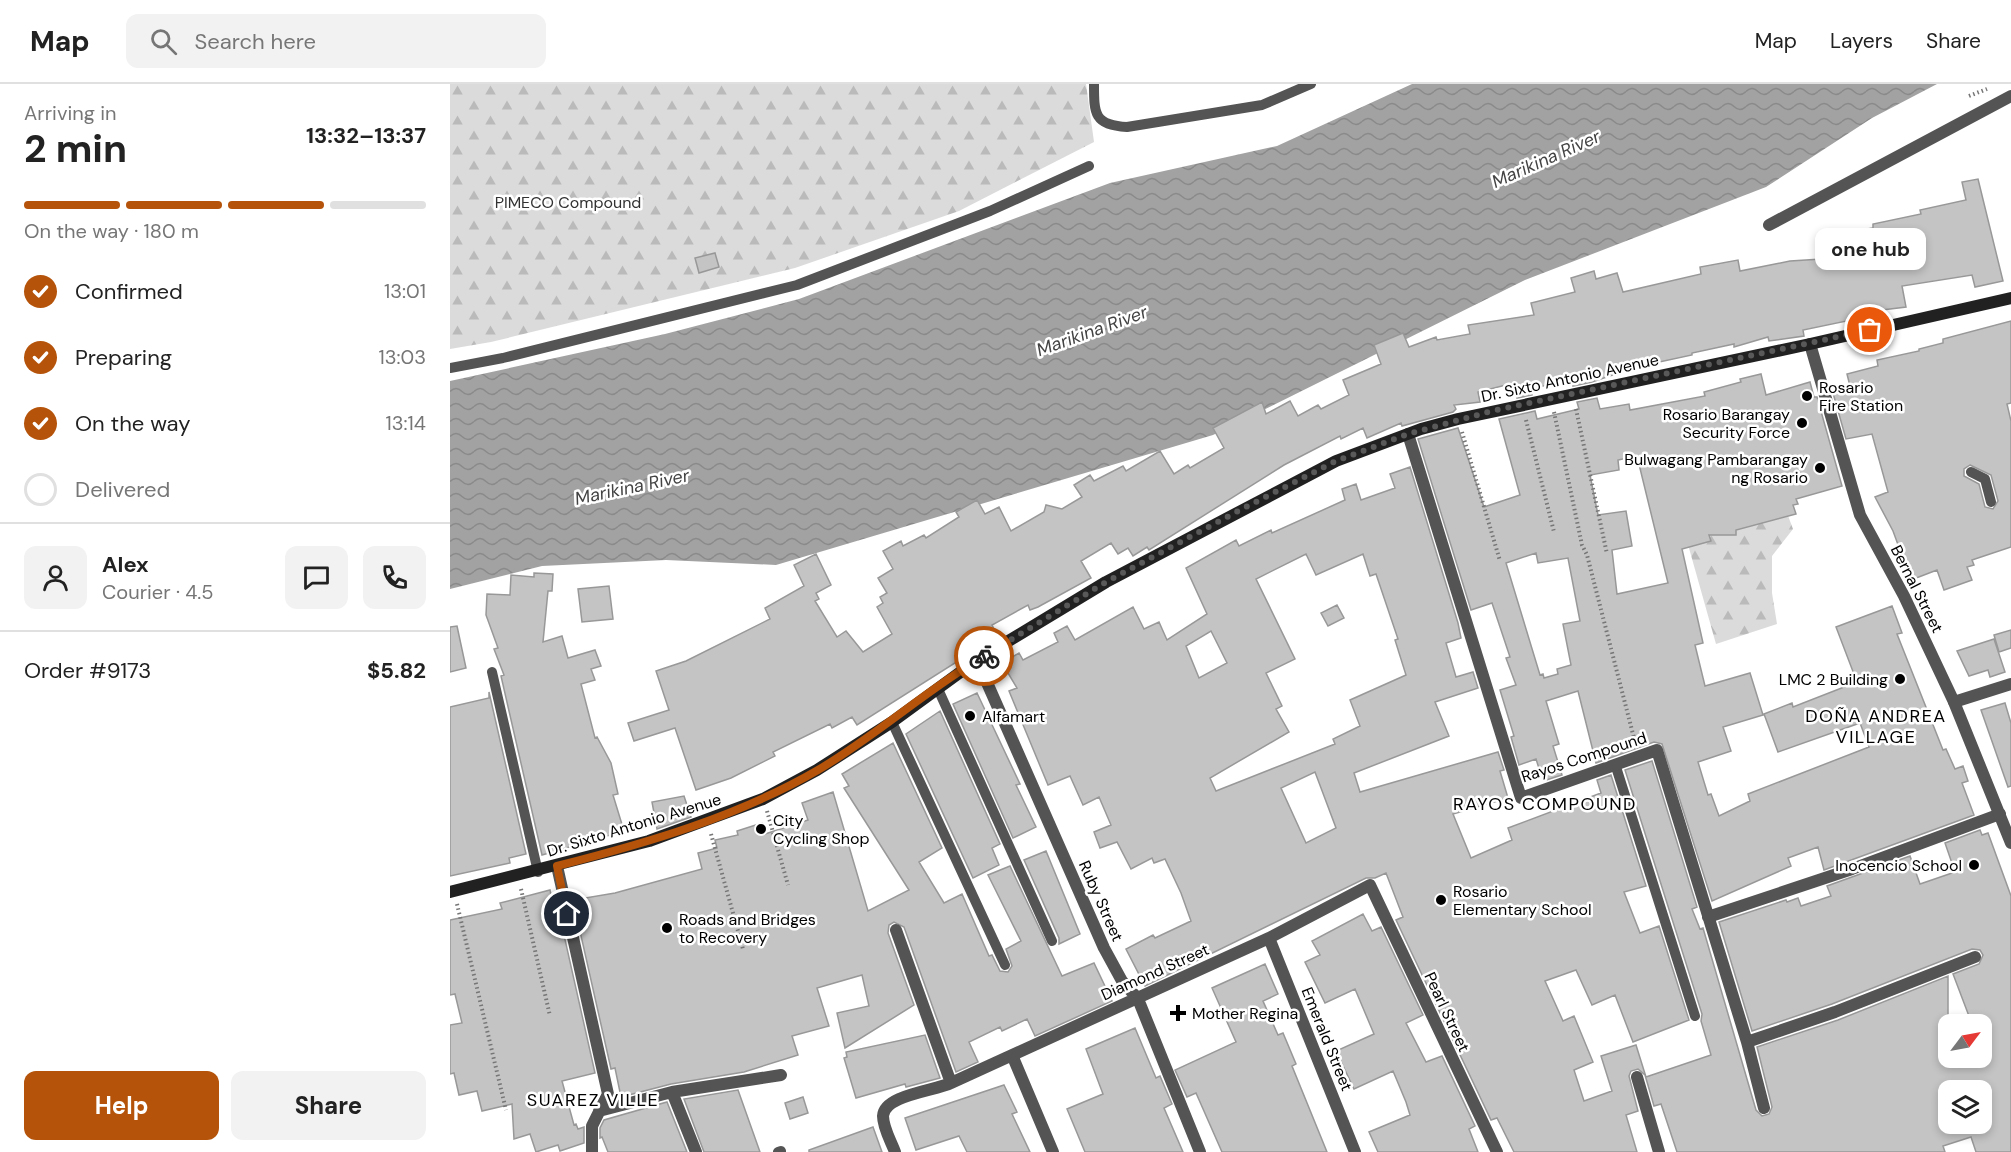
<!DOCTYPE html>
<meta charset="utf-8">
<style>
:root{--surface:#fff;--page:#f2f2f2;--text:#222;--muted:#767676;--line:#e0e0e0;--accent:#b45309}
body{margin:0;font-family:"DM Sans",sans-serif;background:var(--page);color:var(--text);height:100vh;display:flex;flex-direction:column;font-size:22px;white-space:nowrap}
*{box-sizing:border-box;margin:0}
p{font-size:20px;color:var(--muted)}
.icon{flex:none;width:33px;height:33px;fill:none;stroke:currentColor;stroke-width:2;stroke-linecap:round;stroke-linejoin:round}
.map{position:relative;flex:1;overflow:hidden}
.sheet{display:flex;flex-direction:column;background:var(--surface);width:450px}
.sheet>*{flex:none}
.needle{width:39px;rotate:58deg}
.buttons{position:absolute;left:1488px;top:930px;display:grid;gap:12px}
.buttons a{display:grid;place-items:center;width:54px;height:54px;border-radius:12px;background:var(--surface);box-shadow:0 3px 9px #0003;font-size:30px}
.pin{position:absolute;display:grid;place-items:center;width:51px;height:51px;color:#fff;margin:-26px;border:3px solid #fff;border-radius:50%;box-shadow:0 2px 6px #0007}
.courier{position:absolute;display:grid;place-items:center;width:60px;height:60px;margin:-30px;border:4px solid #b45309;border-radius:50%;background:#fff;color:#222;box-shadow:0 2px 8px #0007}
.bubble{position:absolute;height:42px;border-radius:12px;background:var(--surface);box-shadow:0 3px 9px #0003;font-size:20px;font-weight:700;line-height:42px;text-align:center}
.head em{font-style:normal;font-weight:700}
.head div{display:flex;flex-direction:column-reverse}
.head{display:flex;align-items:center;justify-content:space-between;height:102px;padding:0 24px}
h1{font-size:39px;font-weight:700;line-height:45px}
.bar{display:grid;grid-template-columns:repeat(4,1fr);gap:9px 6px;align-content:center;height:72px;padding:0 24px}
.bar i{height:8px;border-radius:4px;background:var(--line)}
.bar .current{background:var(--accent)}
.bar p{grid-column:span 4}
.line{display:flex;align-items:center;gap:15px;padding:0 24px;border-top:2px solid var(--line)}
.line div{flex:1}
.round{display:grid;place-items:center;flex:none;width:63px;height:63px;border-radius:12px;background:var(--page)}
ol{padding:0 24px;list-style:none}
li{display:flex;align-items:center;gap:18px;height:66px}
li p{margin-inline-start:auto}
li .icon{padding:6px;border-radius:50%;background:var(--accent);color:#fff;stroke-width:4}
li:last-child{color:var(--muted)}
li i{width:33px;height:33px;border:3px solid var(--line);border-radius:50%}
.cta{display:flex;gap:12px;margin-top:auto;padding:12px 24px}
.cta a{flex:1;height:69px;border-radius:12px;background:var(--accent);color:#fff;font-size:24px;font-weight:700;line-height:69px;text-align:center}
.cta a+a{background:var(--page);color:var(--text)}
header{display:flex;align-items:center;gap:36px;box-sizing:border-box;height:84px;padding:0 30px;background:var(--surface);border-bottom:2px solid var(--line)}
header strong{font-size:28px}
nav{display:flex;gap:33px;margin-inline-start:auto;font-size:21px}
.search{width:420px;height:54px;background:var(--page);display:flex;align-items:center;gap:15px;box-sizing:border-box;padding:0 21px;border-radius:12px;color:var(--muted);font-size:22px}
main{display:flex;flex:1;min-height:0}
.map>svg:first-child{display:block}
.forest{fill:url(#forest-firs)}
.water{fill:url(#water-waves)}
.building{fill:#c4c4c4;stroke:#989898;stroke-width:1.5;fill-rule:evenodd}
.lines{fill:none;stroke-linecap:round;stroke-linejoin:round}
.path{stroke:#767676;stroke-width:4;stroke-dasharray:1.5 3;stroke-linecap:butt}
.service{stroke:#545454;stroke-width:10}
.minor{stroke:#545454;stroke-width:12}
.tertiary{stroke:#545454;stroke-width:12}
.secondary{stroke:#212121;stroke-width:12}
.done{stroke:#595959;stroke-width:6;stroke-dasharray:0 10.8}
.route{stroke:#b45309;stroke-width:8}
.poi-dot{fill:#000;stroke:#fff;stroke-width:2}
.labels{text-anchor:middle;dominant-baseline:central;stroke-width:5;stroke-linejoin:round;paint-order:stroke}
.park-label{font-size:16px;fill:#323232;stroke:#fff}
.street-label{font-size:16px;fill:#000;stroke:#fff}
.poi-label{font-size:16px;fill:#000;stroke:#fff;text-anchor:start}
.water-label{font-size:18px;font-style:italic;fill:#434343;stroke:#fff}
.neighbourhood-label{font-size:18px;letter-spacing:1.5px;fill:#000;stroke:#fff}
</style>
<header>
<strong>Map</strong>
<div class="search"><svg class="icon" aria-label="search" viewBox="0 0 24 24"><circle cx="10" cy="10" r="6"/><path d="M15 15l6 6"/></svg>Search here</div>
<nav><a>Map</a><a>Layers</a><a>Share</a></nav>
</header>
<main>
<section class="sheet">
<div class="head"><div><h1>2 min</h1><p>Arriving in</p></div><em>13:32–13:37</em></div>
<div class="bar"><i class="current"></i><i class="current"></i><i class="current"></i><i></i><p>On the way · 180 m</p></div>
<ol>
<li><svg class="icon" aria-label="check" viewBox="0 0 24 24"><path d="M5 12l5 5 9-10"/></svg>Confirmed<p>13:01</p></li>
<li><svg class="icon" aria-label="check" viewBox="0 0 24 24"><path d="M5 12l5 5 9-10"/></svg>Preparing<p>13:03</p></li>
<li><svg class="icon" aria-label="check" viewBox="0 0 24 24"><path d="M5 12l5 5 9-10"/></svg>On the way<p>13:14</p></li>
<li><i></i>Delivered</li>
</ol>
<div class="line" style="height:108px"><a class="round"><svg class="icon" aria-label="person" viewBox="0 0 24 24"><circle cx="12" cy="8" r="4"/><path d="M4 21q1-7 8-7t8 7"/></svg></a><div><b>Alex</b><p>Courier · 4.5</p></div><a class="round"><svg class="icon" aria-label="chat" viewBox="0 0 24 24"><path d="M4 5h16v11H9l-5 4z"/></svg></a><a class="round"><svg class="icon" aria-label="phone" viewBox="0 0 24 24"><path d="M5 4h4l2 5-3 2q2 4 5 5l2-3 5 2v4C11 20 4 13 5 4z"/></svg></a></div>
<div class="line" style="height:78px"><div>Order #9173</div><b>$5.82</b></div>
<div class="cta"><a>Help</a><a>Share</a></div>
</section>
<div class="map">
<svg width="1561" height="1068" viewBox="0 0 1561 1068">
<defs>
<pattern id="forest-firs" width="22" height="20" patternUnits="userSpaceOnUse" patternTransform="scale(1.5)"><rect width="22" height="20" fill="#dbdbdb"/><path d="M5 1l3.5 6h-7zM16 11l3.5 6h-7z" fill="#bababa"/></pattern>
<pattern id="water-waves" width="16" height="10" patternUnits="userSpaceOnUse" patternTransform="scale(1.5)"><rect width="16" height="10" fill="#a2a2a2"/><path d="M0 5q4-4 8 0t8 0" fill="none" stroke="#8a8a8a"/></pattern>
</defs>
<rect width="100%" height="100%" fill="#fff"/>
<path class="forest" d="M0,0H636L644,58L509,127L345,184L41,258L0,265Z
M1337,429L1343,445L1322,472V509L1327,540L1266,560L1237,457Z"/>
<path class="water" d="M962,0H1487L1422,34L1316,103L1075,196L763,351L326,481L216,476L92,482L0,505V297L215,250L349,215L660,99L827,62Z"/>
<path class="building" d="M1528,95L1553,197L1525,203L1522,191L1452,202L1456,223L1432,226L1403,241L1401,236L1353,246L1354,252L1319,257L1318,253L1284,263V260L1242,269V271L1186,283L1142,298L1123,302L1122,297L1081,304L1082,311L1067,314L1064,300H1060L1028,308L1030,318L1004,321L1006,325L1003,328L952,342L951,339L917,354L913,344L891,355L890,352L834,381L699,466L697,463L683,472L678,464L668,470L661,459L631,477L641,494L588,523L580,526L578,521L542,541L545,547L512,565L516,572L407,641L402,633L382,644L380,640L323,668L325,672L281,694L246,706L225,644L184,657L178,639L219,626L206,587L236,577L320,535L315,524L354,502L344,481L366,470L381,501L366,509L369,515L365,517L387,553L396,547L413,568L442,550L427,523L433,519L430,513L437,509L428,494L443,485L433,467L451,457L453,462L474,451L476,454L509,433L506,428L527,416L535,430L549,423L561,447L594,428L596,421L612,425L632,413L624,401L640,391L644,397L673,382L676,387L710,367L724,390L738,381L740,384L774,364L763,344L812,318L816,330L840,317L848,332L868,321L871,325L899,311L893,296L931,280L924,261L953,249L959,263L986,253L987,256L1020,250L1018,241L1084,231L1081,219L1125,208L1121,194L1144,187L1146,195L1167,189L1173,208L1251,190L1250,183L1288,176L1290,187L1340,177L1387,174L1381,159L1405,150V147L1423,144V140L1471,130L1470,126L1516,116L1512,98Z
M265,169L269,183L249,189L245,174Z
M1561,237V319L1557,320L1561,337V463L1522,476L1524,481L1517,483L1522,496L1494,506L1487,486L1461,496L1443,447L1425,413L1438,408L1422,350L1396,355L1383,309L1401,306L1397,290L1428,282L1427,276L1469,267V265L1493,259V255ZM1520,381L1541,391L1548,417L1543,425L1535,423L1529,400L1514,392V385Z
M1311,290L1316,311L1360,298L1364,313H1367L1392,402L1346,415L1348,420L1343,421L1346,430L1286,446V451H1259L1261,457L1232,465L1253,559L1245,561L1255,602L1300,589L1313,631L1273,643L1281,667L1248,678L1258,711L1261,710L1269,732L1300,717L1298,710L1419,663L1410,639L1328,668L1314,630L1342,619L1343,623L1407,598L1386,543L1442,522L1452,549L1447,550L1493,666L1496,665L1505,685L1513,682L1518,697L1512,699L1524,731L1374,786L1368,763L1338,774L1341,782L1262,817L1212,660L1204,658L1146,679L1128,607L1096,617L1109,660L1103,662L1112,691L1093,697L1086,675L1069,681L1061,653L1064,652L1050,606L1066,601L1056,574L1060,573L1042,519L1021,526L968,355L1008,344L1034,423L1070,411L1049,335L1085,327L1087,335L1129,325L1127,318L1147,314L1150,325L1179,320L1180,326L1255,312L1254,308L1291,298L1290,295ZM1187,372L1218,499L1167,510L1162,466L1182,462L1176,427L1148,431L1140,391L1169,386L1168,376ZM1086,469L1088,479L1118,474L1130,537L1113,540L1121,581L1107,585L1108,590L1094,594L1093,590L1090,591L1056,479Z
M960,383L1008,539L1011,554L996,559L1006,593L1023,588L1028,604L985,618L999,652L904,689L910,708L1048,668L1054,686L1050,687L1058,714L1003,730L1021,774L1062,756L1058,744L1151,709L1147,696L1161,691L1196,802L1174,808L1190,849L1209,842L1239,936L1183,958L1165,911L1142,921L1126,886L1095,897L1113,937L1124,932L1143,978L1124,986L1134,1017L1162,1007L1151,972L1186,961L1196,993L1261,971L1251,937L1252,930L1175,686L1202,677L1247,823L1242,825L1250,845L1253,844L1306,1026L1312,1032L1319,1030L1322,1023L1307,963L1388,936L1498,892V978L1511,974H1534L1532,966V940H1522L1503,890L1529,880L1533,871L1530,866L1522,865L1382,920L1302,947L1269,838L1336,816L1337,818L1348,814L1351,822L1381,812L1377,802L1460,772L1470,800L1505,788L1495,759L1530,746L1532,751L1538,749L1561,812V1068H1526L1521,1053L1493,1062L1495,1068H1227L1211,1020L1204,1022L1195,991L1188,985L1181,987L1179,992L1188,1027L1176,1031L1187,1068H1064L1047,1034L1041,1036L946,836L953,833L936,789L925,794H916L695,902L676,865L703,851L705,854L741,837L731,809L715,775L704,779L702,774L681,785L667,758L650,764L644,748L661,741L649,713L633,721L620,692L598,701L559,607L567,604L552,579L569,569L573,576L608,558L604,549L617,542L625,556L683,523L694,545L709,538L717,556L757,530L736,484L786,456L789,462L821,446L822,449L895,416L892,405L906,400L911,416L945,404L940,390ZM856,470L866,491L913,470L920,492L926,490L948,555L945,556L956,591L900,616L910,642L883,655L885,660L766,707L760,694L839,648L826,625L832,622L816,589L845,575L806,495ZM761,547L777,579L749,594L736,562ZM865,688L886,744L856,759L831,704ZM1498,1006H1532V1040H1498Z
M84,489L103,490L102,507H98L93,558L112,552L118,574L145,566L151,582L141,585L145,596L131,600L145,654L147,653L161,679L168,710L163,711L174,747L92,771L51,592L54,591L44,565L48,564L36,531L37,510L60,511L61,491L84,493Z
M159,502L163,535L132,538L128,505Z
M887,521L894,534L878,542L871,529Z
M7,542L16,584L0,588V543Z
M1561,546V564L1549,568L1544,551Z
M1544,555L1555,588L1540,593L1538,586L1519,592L1507,567Z
M39,608L76,770L59,774L60,779L0,792V623L39,614Z
M527,609L570,700L566,701L586,743L563,754L503,620Z
M1555,619L1561,639V702L1558,703L1531,626Z
M490,627L550,760L542,764L549,781L523,794L456,650Z
M443,659L492,764L469,778L494,819L512,810L539,872L542,871L550,887L558,888L562,882L556,865L571,857L538,791L560,782L612,892L644,879L662,917L585,952L577,935L552,947L550,943L519,958L528,978L506,988L454,843L444,838L439,841L438,849L464,921L395,964L387,929L419,922L412,891L367,904L379,942L342,952L348,971L294,988L221,1000L171,1013L165,984L161,985L123,816L165,809L252,785L248,769L267,764L265,756L288,751L287,747L312,739L315,750L358,736L352,719L383,708L418,827L459,806L394,704L399,702L392,690Z
M234,712L241,733L207,745L202,718Z
M596,767L630,850L609,860V854L574,776Z
M100,806L103,820H107L145,989L112,997L124,1041L126,1040L128,1045L134,1043V1059L110,1067L108,1061L86,1068L80,1050L64,1055L62,1020L32,1027L27,1007L9,1011L4,989L0,990V941L12,939L5,910L0,911V836L52,825L50,819Z
M913,830L922,847L931,843L973,931L956,939L976,978L992,972L1025,1042L1019,1045L1028,1068H928L919,1048L960,1031L956,1018L943,987L904,1005L886,967L924,950L905,905L875,919L855,878L870,871L862,857Z
M815,880L828,910L813,917L828,951L833,949L846,980L842,982L877,1068H772L746,1009L737,1013L725,986L786,958L762,904Z
M685,944L706,994L710,992L722,1020L714,1024L733,1068H635L617,1025L653,1010L636,965Z
M475,951L490,994L456,1003L455,1000L406,1014L394,974L397,973L396,968Z
M554,1001L567,1028L562,1030L580,1068H517L509,1052L466,1066L455,1034Z
M288,1006L310,1068H254L234,1015Z
M353,1013L358,1029L340,1035L335,1019Z
M217,1018L237,1068H158L152,1053L150,1054V1044L154,1036Z
M423,1043L432,1068H359V1066Z"/>
<g class="lines">
<path class="path" d="M1519,12L1537,5
M1126,325L1157,470
M1104,328L1132,461L1137,471L1185,658
M1076,336L1104,448
M1012,348L1050,477
M317,727L338,801
M261,750L293,865
M71,805L100,932
M7,820L56,1026"/>
<path class="service" d="M644,0C644,30 644,41 677,43L812,21L861,0
M0,284L53,274L347,201L540,127L639,82
M1521,388L1535,395L1541,418
M42,588L88,788
M488,605L602,857
M442,638L555,881
M1166,683L1245,932
M328,1068L331,1067"/>
<path class="minor" d="M1319,141L1561,12
M958,350L1071,714L1207,666L1297,958L1314,1024
M527,576L654,864L672,897L688,915L750,1068
M1504,618L1561,600
M107,782L158,1010L142,1042V1068
M1258,833L1402,785L1550,730
M446,846L501,999L819,854L920,801L1047,1068
M819,854L905,1068
M1297,958L1385,928L1525,873
M562,971L603,1068
M1187,993L1209,1068
M222,1008L246,1068
M149,1027L222,1008L331,991
M445,1068C441,1057 433,1044 433,1032C434,1011 484,1007 501,999"/>
<path class="tertiary" d="M1360,260L1410,431L1454,512L1504,618L1561,759"/>
<path class="secondary" d="M0,808L199,757L313,715L367,686L442,638L527,576L656,498L886,377L971,345L1008,335L1360,260L1561,214"/>
</g>
<g class="lines">
<path class="done" d="M534,572L656,498L792,425L886,377L958,350L1042,327L1420,246"/>
<path class="route" d="M117,830L107,782C197,759 287,733 368,686C426,652 476,606 534,572"/>
</g>
<g class="poi-dot">
<circle cx="1357" cy="312" r="6"/>
<circle cx="1352" cy="339" r="6"/>
<circle cx="1370" cy="384" r="6"/>
<circle cx="1450" cy="595" r="6"/>
<circle cx="520" cy="632" r="6"/>
<circle cx="311" cy="745" r="6"/>
<circle cx="1524" cy="781" r="6"/>
<circle cx="991" cy="816" r="6"/>
<circle cx="217" cy="844" r="6"/>
<path d="M725 920h6v6h6v6h-6v6h-6v-6h-6v-6h6z"/>
</g>
<g class="labels">
<g class="park-label">
<text x="118" y="118">PIMECO Compound</text>
</g>
<g class="street-label">
<text transform="translate(1120 294) rotate(-12)">Dr. Sixto Antonio Avenue</text>
<text transform="translate(1467 505) rotate(63)">Bernal Street</text>
<text transform="translate(1134 673) rotate(-18)">Rayos Compound</text>
<text transform="translate(184 741) rotate(-17)">Dr. Sixto Antonio Avenue</text>
<text transform="translate(651 817) rotate(66)">Ruby Street</text>
<text transform="translate(705 888) rotate(-24)">Diamond Street</text>
<text transform="translate(997 928) rotate(65)">Pearl Street</text>
<text transform="translate(877 955) rotate(68)">Emerald Street</text>
</g>
<g class="poi-label">
<text x="1369" y="303">Rosario<tspan x="1369" dy="18">Fire Station</tspan></text>
<text x="1340" y="330" text-anchor="end">Rosario Barangay<tspan x="1340" dy="18">Security Force</tspan></text>
<text x="1358" y="375" text-anchor="end">Bulwagang Pambarangay<tspan x="1358" dy="18">ng Rosario</tspan></text>
<text x="1438" y="595" text-anchor="end">LMC 2 Building</text>
<text x="532" y="632">Alfamart</text>
<text x="323" y="736">City<tspan x="323" dy="18">Cycling Shop</tspan></text>
<text x="1512" y="781" text-anchor="end">Inocencio School</text>
<text x="1003" y="807">Rosario<tspan x="1003" dy="18">Elementary School</tspan></text>
<text x="229" y="835">Roads and Bridges<tspan x="229" dy="18">to Recovery</tspan></text>
<text x="742" y="929">Mother Regina</text>
</g>
<g class="water-label">
<text transform="translate(1096 75) rotate(-24)">Marikina River</text>
<text transform="translate(642 247) rotate(-20)">Marikina River</text>
<text transform="translate(182 403) rotate(-12)">Marikina River</text>
</g>
<g class="neighbourhood-label">
<text x="1426" y="632">DOÑA ANDREA<tspan x="1426" dy="21">VILLAGE</tspan></text>
<text x="1095" y="720">RAYOS COMPOUND</text>
<text x="143" y="1016">SUAREZ VILLE</text>
</g>
</g>
</svg>
<div class="buttons">
<a><svg class="needle" viewBox="-14 -14 28 28"><path d="M0-13l5 13h-10z" fill="#e53935"/><path d="M0 13l5-13h-10z" fill="#767676"/></svg></a>
<a><svg class="icon" aria-label="layers" viewBox="0 0 24 24"><path d="M12 4l9 5-9 5-9-5zM3 14l9 5 9-5"/></svg></a>
</div>
<div class="pin" style="left:1420px;top:246px;background:#ea580c"><svg class="icon" aria-label="bag" viewBox="0 0 24 24"><path d="M5 8h14l-1 12H6zM9 8a3 3 0 0 1 6 0"/></svg></div>
<div class="pin" style="left:117px;top:830px;background:#1f2937"><svg class="icon" aria-label="home" viewBox="0 0 24 24"><path d="M3 11l9-7 9 7M6 9v11h12V9"/></svg></div>
<div class="courier" style="left:534px;top:572px"><svg class="icon" aria-label="bike" viewBox="0 0 24 24"><circle cx="6" cy="16" r="4"/><circle cx="18" cy="16" r="4"/><path d="M6 16l4-8h5l3 8M10 8l3 8H6M13 5h3"/></svg></div>
<div class="bubble" style="left:1365px;top:144px;width:111px">one hub</div>
</div>
</main>
